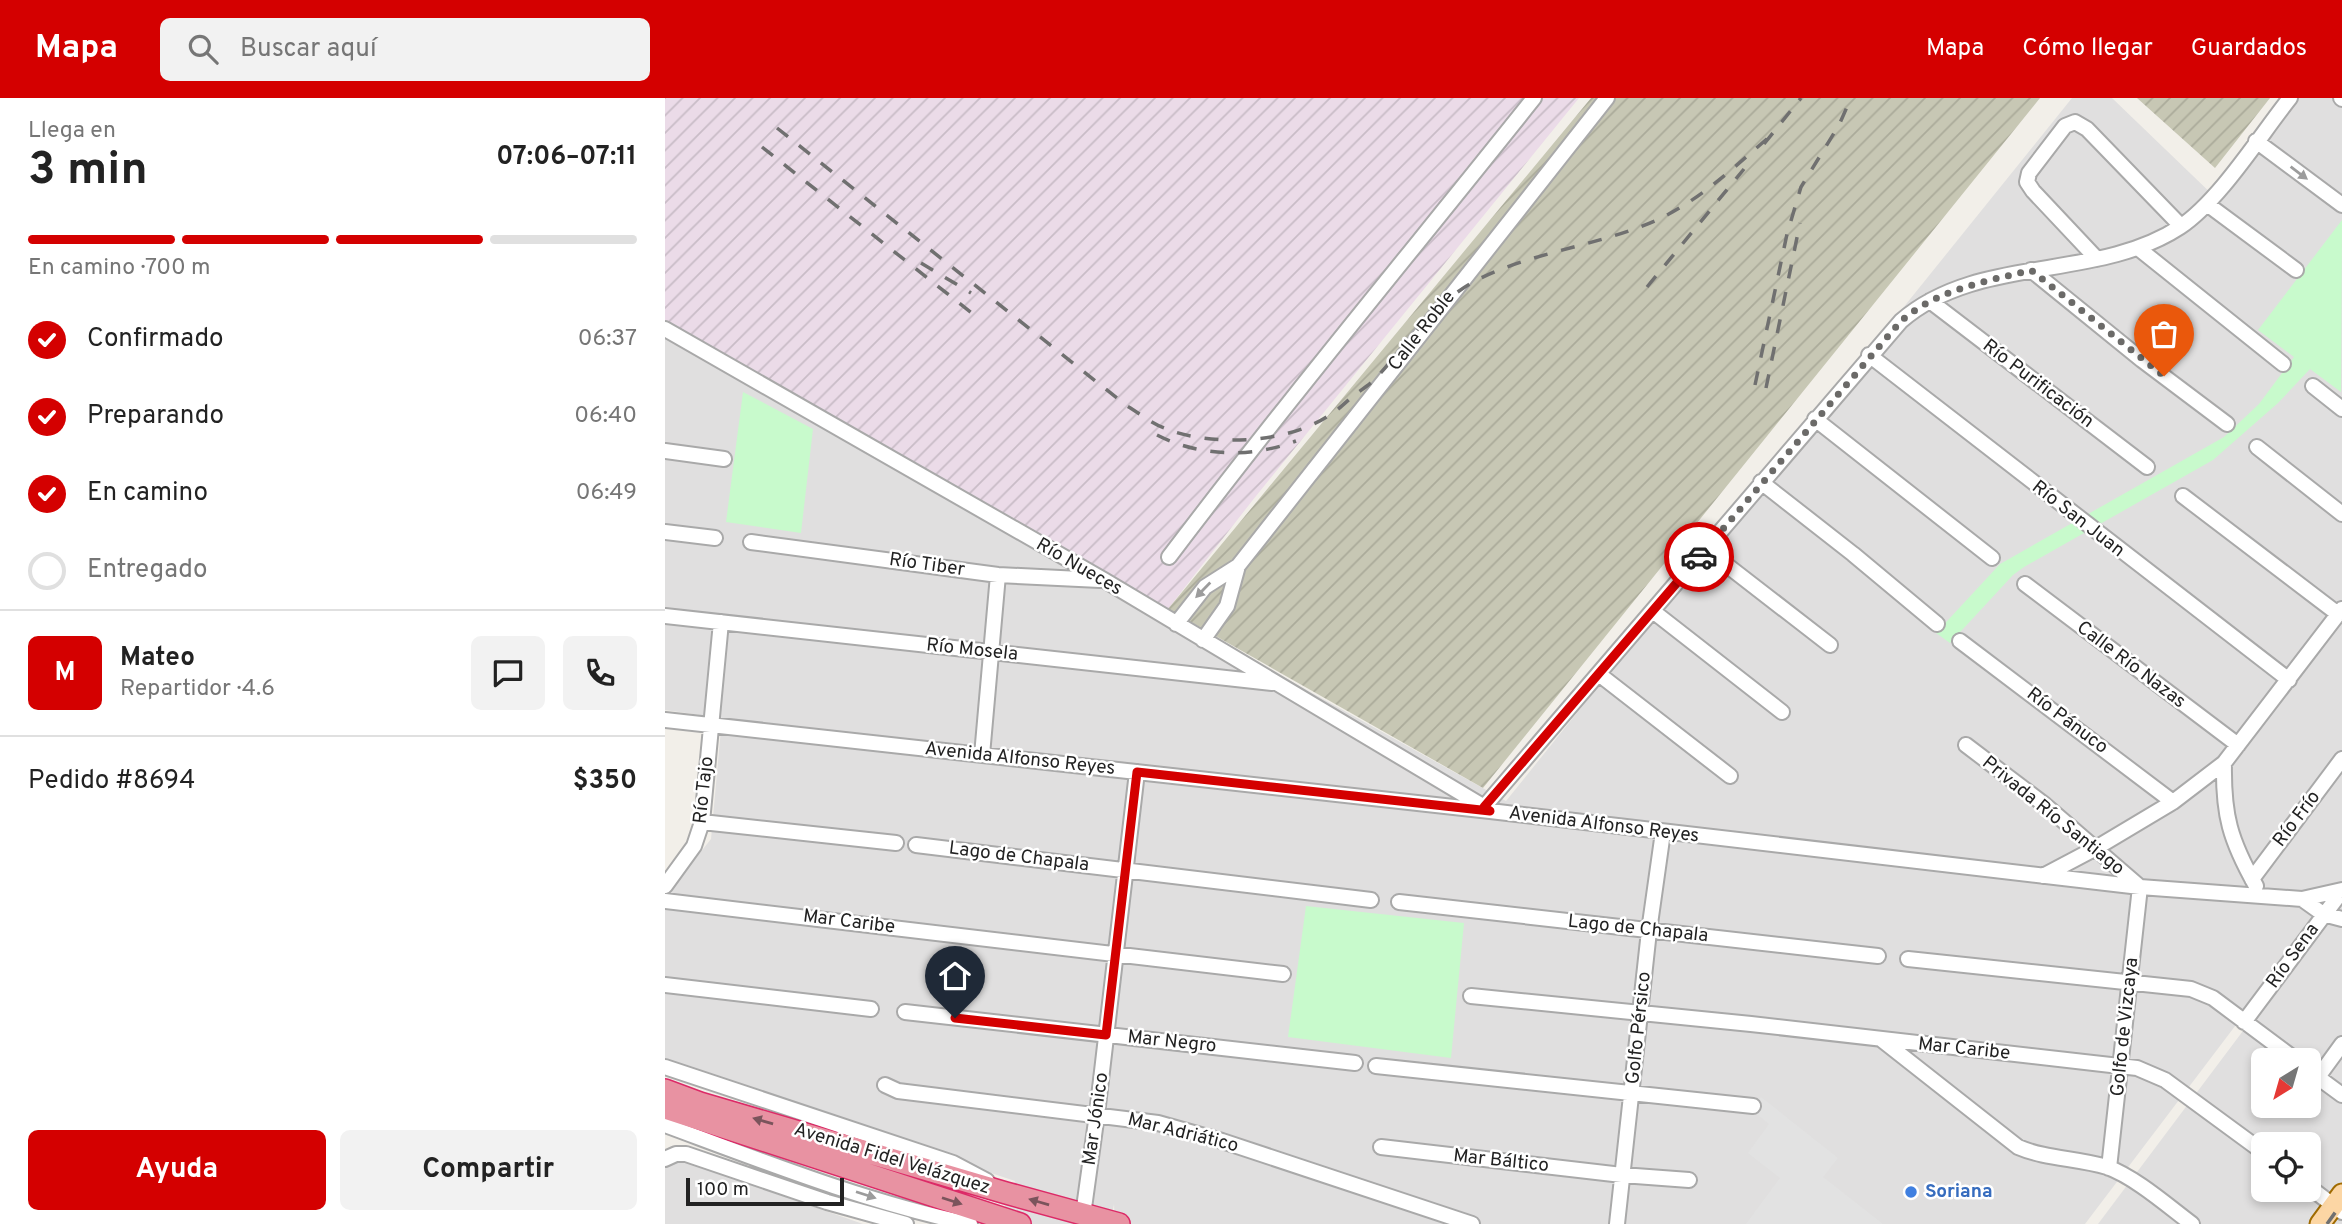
<!DOCTYPE html>
<html lang="es">
<meta charset="utf-8">
<style>
:root{--surface:#fff;--page:#f2f2f2;--text:#222;--muted:#767676;--line:#e0e0e0;--accent:#d40000}
body{margin:0;font-family:Overpass,sans-serif;background:var(--page);color:var(--text);height:100vh;display:flex;flex-direction:column;font-size:26px;white-space:nowrap}
*{box-sizing:border-box;margin:0}
p{font-size:23px;color:var(--muted)}
.icon{flex:none;width:38px;height:38px;fill:none;stroke:currentColor;stroke-width:2;stroke-linecap:round;stroke-linejoin:round}
.map{position:relative;flex:1;overflow:hidden}
.side{display:flex;flex-direction:column;background:var(--surface);width:665px}
.side>*{flex:none}
.needle{width:46px;rotate:217deg}
.controls{position:absolute;left:1586px;top:950px;display:grid;gap:14px}
.controls a{display:grid;place-items:center;width:70px;height:70px;border-radius:10px;background:var(--surface);box-shadow:0 4px 10px #0003;font-size:35px}
.scale{position:absolute;left:21px;bottom:18px;width:158px;box-sizing:border-box;padding-left:7px;border:4px solid #222;border-top:0;font-size:19px;line-height:24px;white-space:nowrap;color:#222;-webkit-text-stroke:5px #fff;paint-order:stroke}
.pin{position:absolute;display:grid;place-items:center;width:60px;height:60px;color:#fff;margin:-72px -30px;border-radius:50% 50% 50% 0;rotate:-45deg;box-shadow:0 0 7px #0007}
.pin .icon{rotate:45deg}
.courier{position:absolute;display:grid;place-items:center;width:70px;height:70px;margin:-35px;border:5px solid #d40000;border-radius:50%;background:#fff;color:#222;box-shadow:0 2px 9px #0007}
.overview em{font-style:normal;font-weight:700}
.overview div{display:flex;flex-direction:column-reverse}
.overview{display:flex;align-items:center;justify-content:space-between;height:119px;padding:0 28px}
h1{font-size:46px;font-weight:700;line-height:52px}
.bar{display:grid;grid-template-columns:repeat(4,1fr);gap:10px 7px;align-content:center;height:84px;padding:0 28px}
.bar i{height:9px;border-radius:5px;background:var(--line)}
.bar .selected{background:var(--accent)}
.bar p{grid-column:span 4}
.line{display:flex;align-items:center;gap:18px;padding:0 28px;border-top:2px solid var(--line)}
.line div{flex:1}
.round{display:grid;place-items:center;flex:none;width:74px;height:74px;border-radius:10px;background:var(--page)}
ol{padding:0 28px;list-style:none}
li{display:flex;align-items:center;gap:21px;height:77px}
li p{margin-inline-start:auto}
li .icon{padding:7px;border-radius:50%;background:var(--accent);color:#fff;stroke-width:4}
li:last-child{color:var(--muted)}
li i{width:38px;height:38px;border:4px solid var(--line);border-radius:50%}
.button{display:flex;gap:14px;margin-top:auto;padding:14px 28px}
.button a{flex:1;height:80px;border-radius:10px;background:var(--accent);color:#fff;font-size:28px;font-weight:700;line-height:80px;text-align:center}
.button a+a{background:var(--page);color:var(--text)}
header{display:flex;align-items:center;gap:42px;box-sizing:border-box;height:98px;padding:0 35px;background:var(--accent);color:#fff}
header strong{font-size:33px}
nav{display:flex;gap:38px;margin-inline-start:auto;font-size:24px}
.search{width:490px;height:63px;background:var(--page);display:flex;align-items:center;gap:18px;box-sizing:border-box;padding:0 24px;border-radius:10px;color:var(--muted);font-size:26px}
main{display:flex;flex:1;min-height:0}
.map>svg:first-child{display:block}
.residential{fill:#e0dfdf;fill-rule:evenodd}
.industrial{fill:url(#industrial-furrows)}
.construction{fill:url(#construction-furrows)}
.park{fill:#c8facc}
.parking{fill:#e2e2e2}
.lines{fill:none;stroke-linecap:round;stroke-linejoin:round}
.minor-casing{stroke:#a9a9a9;stroke-width:18}
.major-casing{stroke:#a06b00;stroke-width:23}
.highway-casing{stroke:#dc2a67;stroke-width:24}
.minor{stroke:#fff;stroke-width:14}
.major{stroke:#fcd6a4;stroke-width:19}
.highway{stroke:#e892a2;stroke-width:21}
.rail{stroke:#707070;stroke-width:3.5;stroke-dasharray:14 14;stroke-linecap:butt}
.oneway{fill:#9c9c9c}
.oneway2{fill:#7b545c}
.done{stroke:#6b6a68;stroke-width:7;stroke-dasharray:0 12.6}
.route{stroke:#d40000;stroke-width:9}
.shop-dot{fill:#3f7fe0;stroke:#fff;stroke-width:2.5}
.labels{text-anchor:middle;dominant-baseline:central;stroke-width:5;stroke-linejoin:round;paint-order:stroke}
.street-label{font-size:19px;fill:#222;stroke:#fff}
.shop-label{font-size:19px;font-weight:bold;fill:#366cbe;stroke:#fff;text-anchor:start}
</style>
<header>
<strong>Mapa</strong>
<div class="search"><svg class="icon" aria-label="search" viewBox="0 0 24 24"><circle cx="10" cy="10" r="6"/><path d="M15 15l6 6"/></svg>Buscar aquí</div>
<nav><a>Mapa</a><a>Cómo llegar</a><a>Guardados</a></nav>
</header>
<main>
<section class="side">
<div class="overview"><div><h1>3 min</h1><p>Llega en</p></div><em>07:06–07:11</em></div>
<div class="bar"><i class="selected"></i><i class="selected"></i><i class="selected"></i><i></i><p>En camino · 700 m</p></div>
<ol>
<li><svg class="icon" aria-label="check" viewBox="0 0 24 24"><path d="M5 12l5 5 9-10"/></svg>Confirmado<p>06:37</p></li>
<li><svg class="icon" aria-label="check" viewBox="0 0 24 24"><path d="M5 12l5 5 9-10"/></svg>Preparando<p>06:40</p></li>
<li><svg class="icon" aria-label="check" viewBox="0 0 24 24"><path d="M5 12l5 5 9-10"/></svg>En camino<p>06:49</p></li>
<li><i></i>Entregado</li>
</ol>
<div class="line" style="height:126px"><b class="round" style="background:var(--accent);color:#fff">M</b><div><b>Mateo</b><p>Repartidor · 4.6</p></div><a class="round"><svg class="icon" aria-label="chat" viewBox="0 0 24 24"><path d="M4 5h16v11H9l-5 4z"/></svg></a><a class="round"><svg class="icon" aria-label="phone" viewBox="0 0 24 24"><path d="M5 4h4l2 5-3 2q2 4 5 5l2-3 5 2v4C11 20 4 13 5 4z"/></svg></a></div>
<div class="line" style="height:91px"><div>Pedido #8694</div><b>$350</b></div>
<div class="button"><a>Ayuda</a><a>Compartir</a></div>
</section>
<div class="map">
<svg width="1677" height="1126" viewBox="0 0 1677 1126">
<defs>
<pattern id="industrial-furrows" width="10" height="10" patternUnits="userSpaceOnUse" patternTransform="scale(1.75)"><rect width="10" height="10" fill="#ebdbe8"/><path d="M-1 1l2-2M0 10L10 0M9 11l2-2" fill="none" stroke="#c9bcc7"/></pattern>
<pattern id="construction-furrows" width="10" height="10" patternUnits="userSpaceOnUse" patternTransform="scale(1.75)"><rect width="10" height="10" fill="#c7c7b4"/><path d="M-1 1l2-2M0 10L10 0M9 11l2-2" fill="none" stroke="#abab9a"/></pattern>
</defs>
<rect width="100%" height="100%" fill="#f2efe9"/>
<path class="residential" d="M1407,0H1447L1553,102L1632,0H1677V787L1420,1126H450L449,1106L445,1126H333L350,1083L0,966V799L46,741L57,620L0,612V234L841,703Z
M1677,801V1126H1433ZM1598,962H1643V1008H1598ZM1598,1046H1643V1092H1598Z
M0,1057L198,1126H0Z"/>
<path class="industrial" d="M0,0H914L587,403L503,511L0,224Z"/>
<path class="construction" d="M926,0H1375L818,690L503,511Z
M1472,0H1605L1550,70Z"/>
<path class="park" d="M1677,122L1676,294L1645,271L1613,305L1548,362L1359,469L1348,477L1285,545L1271,535L1335,466L1559,339L1594,306L1629,259L1593,232Z
M78,294L148,331L136,435L61,424Z
M641,808L799,825L786,960L623,939Z"/>
<path class="parking" d="M1096,999L1173,1060L1158,1079L1218,1126H1081L1115,1080L1083,1055L1104,1026L1087,1012Z"/>
<g class="lines">
<defs>
<path id="minor" d="M1676,0L1677,1
M1591,43L1677,107
M1542,106L1631,172
M1473,150L1618,266
M1432,161L1368,93L1362,84L1364,75L1400,28L1410,24L1422,31L1516,128
M1366,172L1477,262L1562,326
M1265,203L1482,369
M0,231L439,482L821,710
M1204,257L1624,582
M1648,288L1677,311
M1150,321L1327,460
M1592,349L1677,416
M0,353L59,361
M1096,384L1188,456L1272,526
M1518,398L1673,516
M0,434L50,440
M86,444L333,477L435,482
M1041,451L1165,547
M504,459C622,303 747,153 869,0
M1360,486L1573,647
M989,514L1117,614
M0,518L607,585
M511,526L540,489L573,468L942,0
M538,542L562,508L573,468
M1295,543L1508,704
M935,577L1065,678
M0,622L825,713L1475,789L1637,801L1677,792
M1301,647L1380,707L1475,789L1444,1070
M317,657L333,477
M1559,665C1558,717 1565,742 1591,788
M819,709L1236,223C1313,156 1431,184 1515,129C1555,102 1594,39 1625,0
M37,724L231,745
M251,747L706,802
M1378,778L1431,750L1508,704L1559,665L1677,511
M1587,781L1677,661
M0,788L29,748L37,724L56,524
M1637,801L1658,816L1677,821
M0,803L618,876
M734,804L1213,858
M1243,861L1526,891L1548,900L1631,962
M0,887L206,911
M806,898L1086,926L1472,970L1500,982L1598,1054
M240,914L690,965
M1579,924L1677,793
M1217,942L1353,1049C1381,1061 1412,1060 1442,1069C1470,1079 1503,1108 1527,1126
M711,968L1088,1008
M0,969L288,1065L322,1083
M1643,972L1677,997
M1653,979L1677,946
M220,987L233,993L493,1025L557,1043L807,1126
M0,1027C100,1064 201,1104 305,1126
M716,1049L957,1077L1024,1082
M0,1061L11,1056H21L162,1104L241,1126
M1643,1088L1677,1114
M418,1117L432,1016L472,674
M952,1126L984,833L998,734"/>
<path id="major" d="M1655,1126L1677,1096"/>
<path id="highway" d="M0,992L35,1005L341,1095L454,1126
M0,1010L355,1126"/>
</defs>
<use href="#minor" class="minor-casing"/>
<use href="#major" class="major-casing"/>
<use href="#highway" class="highway-casing"/>
<use href="#minor" class="minor"/>
<use href="#major" class="major"/>
<use href="#highway" class="highway"/>
<path class="rail" d="M112,30L462,308C474,315 486,325 499,330C545,349 621,346 663,318C672,313 680,305 688,298C696,292 706,286 713,278C745,242 771,202 816,180C872,153 936,147 992,122C1035,102 1068,70 1103,40
M1099,46L1136,0
M97,49L308,216
M256,165L306,195
M982,189L1079,71
M1090,287L1122,136L1136,89L1174,27L1186,0
M1101,290L1135,125
M492,337C535,359 587,360 631,343
M1662,1126L1677,1105"/>
</g>
<defs><path id="oneway-solid" d="M-6-.8H1V-3.2L6.5 0L1 3.2V.8H-6Z" transform="scale(1.75)"/></defs>
<g class="oneway">
<use href="#oneway-solid" transform="translate(1634 75) rotate(37)"/>
<use href="#oneway-solid" transform="translate(538 492) rotate(134)"/>
<use href="#oneway-solid" transform="translate(201 1097) rotate(18)"/>
</g>
<g class="oneway2">
<use href="#oneway-solid" transform="translate(98 1023) rotate(-164)"/>
<use href="#oneway-solid" transform="translate(287 1103) rotate(18)"/>
<use href="#oneway-solid" transform="translate(374 1104) rotate(-164)"/>
</g>
<g class="lines">
<path class="done" d="M1034,459L1236,223C1273,191 1320,184 1366,172L1499,278"/>
<path class="route" d="M290,920L441,937L472,674L825,713L819,709L1034,459"/>
</g>
<circle class="shop-dot" cx="1246" cy="1094" r="7"/>
<g class="labels">
<g class="street-label">
<text transform="translate(757 233) rotate(-52)">Calle Roble</text>
<text transform="translate(1373 286) rotate(37)">Río Purificación</text>
<text transform="translate(1413 421) rotate(38)">Río San Juan</text>
<text transform="translate(262 467) rotate(8)">Río Tiber</text>
<text transform="translate(414 469) rotate(30)">Río Nueces</text>
<text transform="translate(307 552) rotate(6)">Río Mosela</text>
<text transform="translate(1466 567) rotate(37)">Calle Río Nazas</text>
<text transform="translate(1402 623) rotate(37)">Río Pánuco</text>
<text transform="translate(355 661) rotate(6)">Avenida Alfonso Reyes</text>
<text transform="translate(39 692) rotate(-84)">Río Tajo</text>
<text transform="translate(1388 718) rotate(39)">Privada Río Santiago</text>
<text transform="translate(1632 721) rotate(-53)">Río Frío</text>
<text transform="translate(939 727) rotate(7)">Avenida Alfonso Reyes</text>
<text transform="translate(354 759) rotate(7)">Lago de Chapala</text>
<text transform="translate(184 824) rotate(7)">Mar Caribe</text>
<text transform="translate(973 831) rotate(6)">Lago de Chapala</text>
<text transform="translate(1628 858) rotate(-54)">Río Sena</text>
<text transform="translate(1460 929) rotate(-84)">Golfo de Vizcaya</text>
<text transform="translate(974 930) rotate(-84)">Golfo Pérsico</text>
<text transform="translate(507 944) rotate(6)">Mar Negro</text>
<text transform="translate(1299 951) rotate(6)">Mar Caribe</text>
<text transform="translate(431 1021) rotate(-82)">Mar Jónico</text>
<text transform="translate(518 1035) rotate(14)">Mar Adriático</text>
<text transform="translate(227 1061) rotate(17)">Avenida Fidel Velázquez</text>
<text transform="translate(836 1063) rotate(6)">Mar Báltico</text>
</g>
<g class="shop-label">
<text x="1260" y="1094">Soriana</text>
</g>
</g>
</svg>
<div class="controls">
<a><svg class="needle" viewBox="-14 -14 28 28"><path d="M0-13l5 13h-10z" fill="#e53935"/><path d="M0 13l5-13h-10z" fill="#767676"/></svg></a>
<a><svg class="icon" aria-label="locate" viewBox="0 0 24 24"><circle cx="12" cy="12" r="6"/><path d="M12 2v4M12 18v4M2 12h4M18 12h4"/></svg></a>
</div>
<div class="scale">100 m</div>
<div class="pin" style="left:1499px;top:278px;background:#ea580c"><svg class="icon" aria-label="bag" viewBox="0 0 24 24"><path d="M5 8h14l-1 12H6zM9 8a3 3 0 0 1 6 0"/></svg></div>
<div class="pin" style="left:290px;top:920px;background:#1f2937"><svg class="icon" aria-label="home" viewBox="0 0 24 24"><path d="M3 11l9-7 9 7M6 9v11h12V9"/></svg></div>
<div class="courier" style="left:1034px;top:459px"><svg class="icon" aria-label="car" viewBox="0 0 24 24"><path d="M5 17H2v-5l4-1 3-4h7l3 4 3 1v5h-3M9 17h6M6 11h13"/><circle cx="7" cy="17" r="2"/><circle cx="17" cy="17" r="2"/></svg></div>
</div>
</main>
